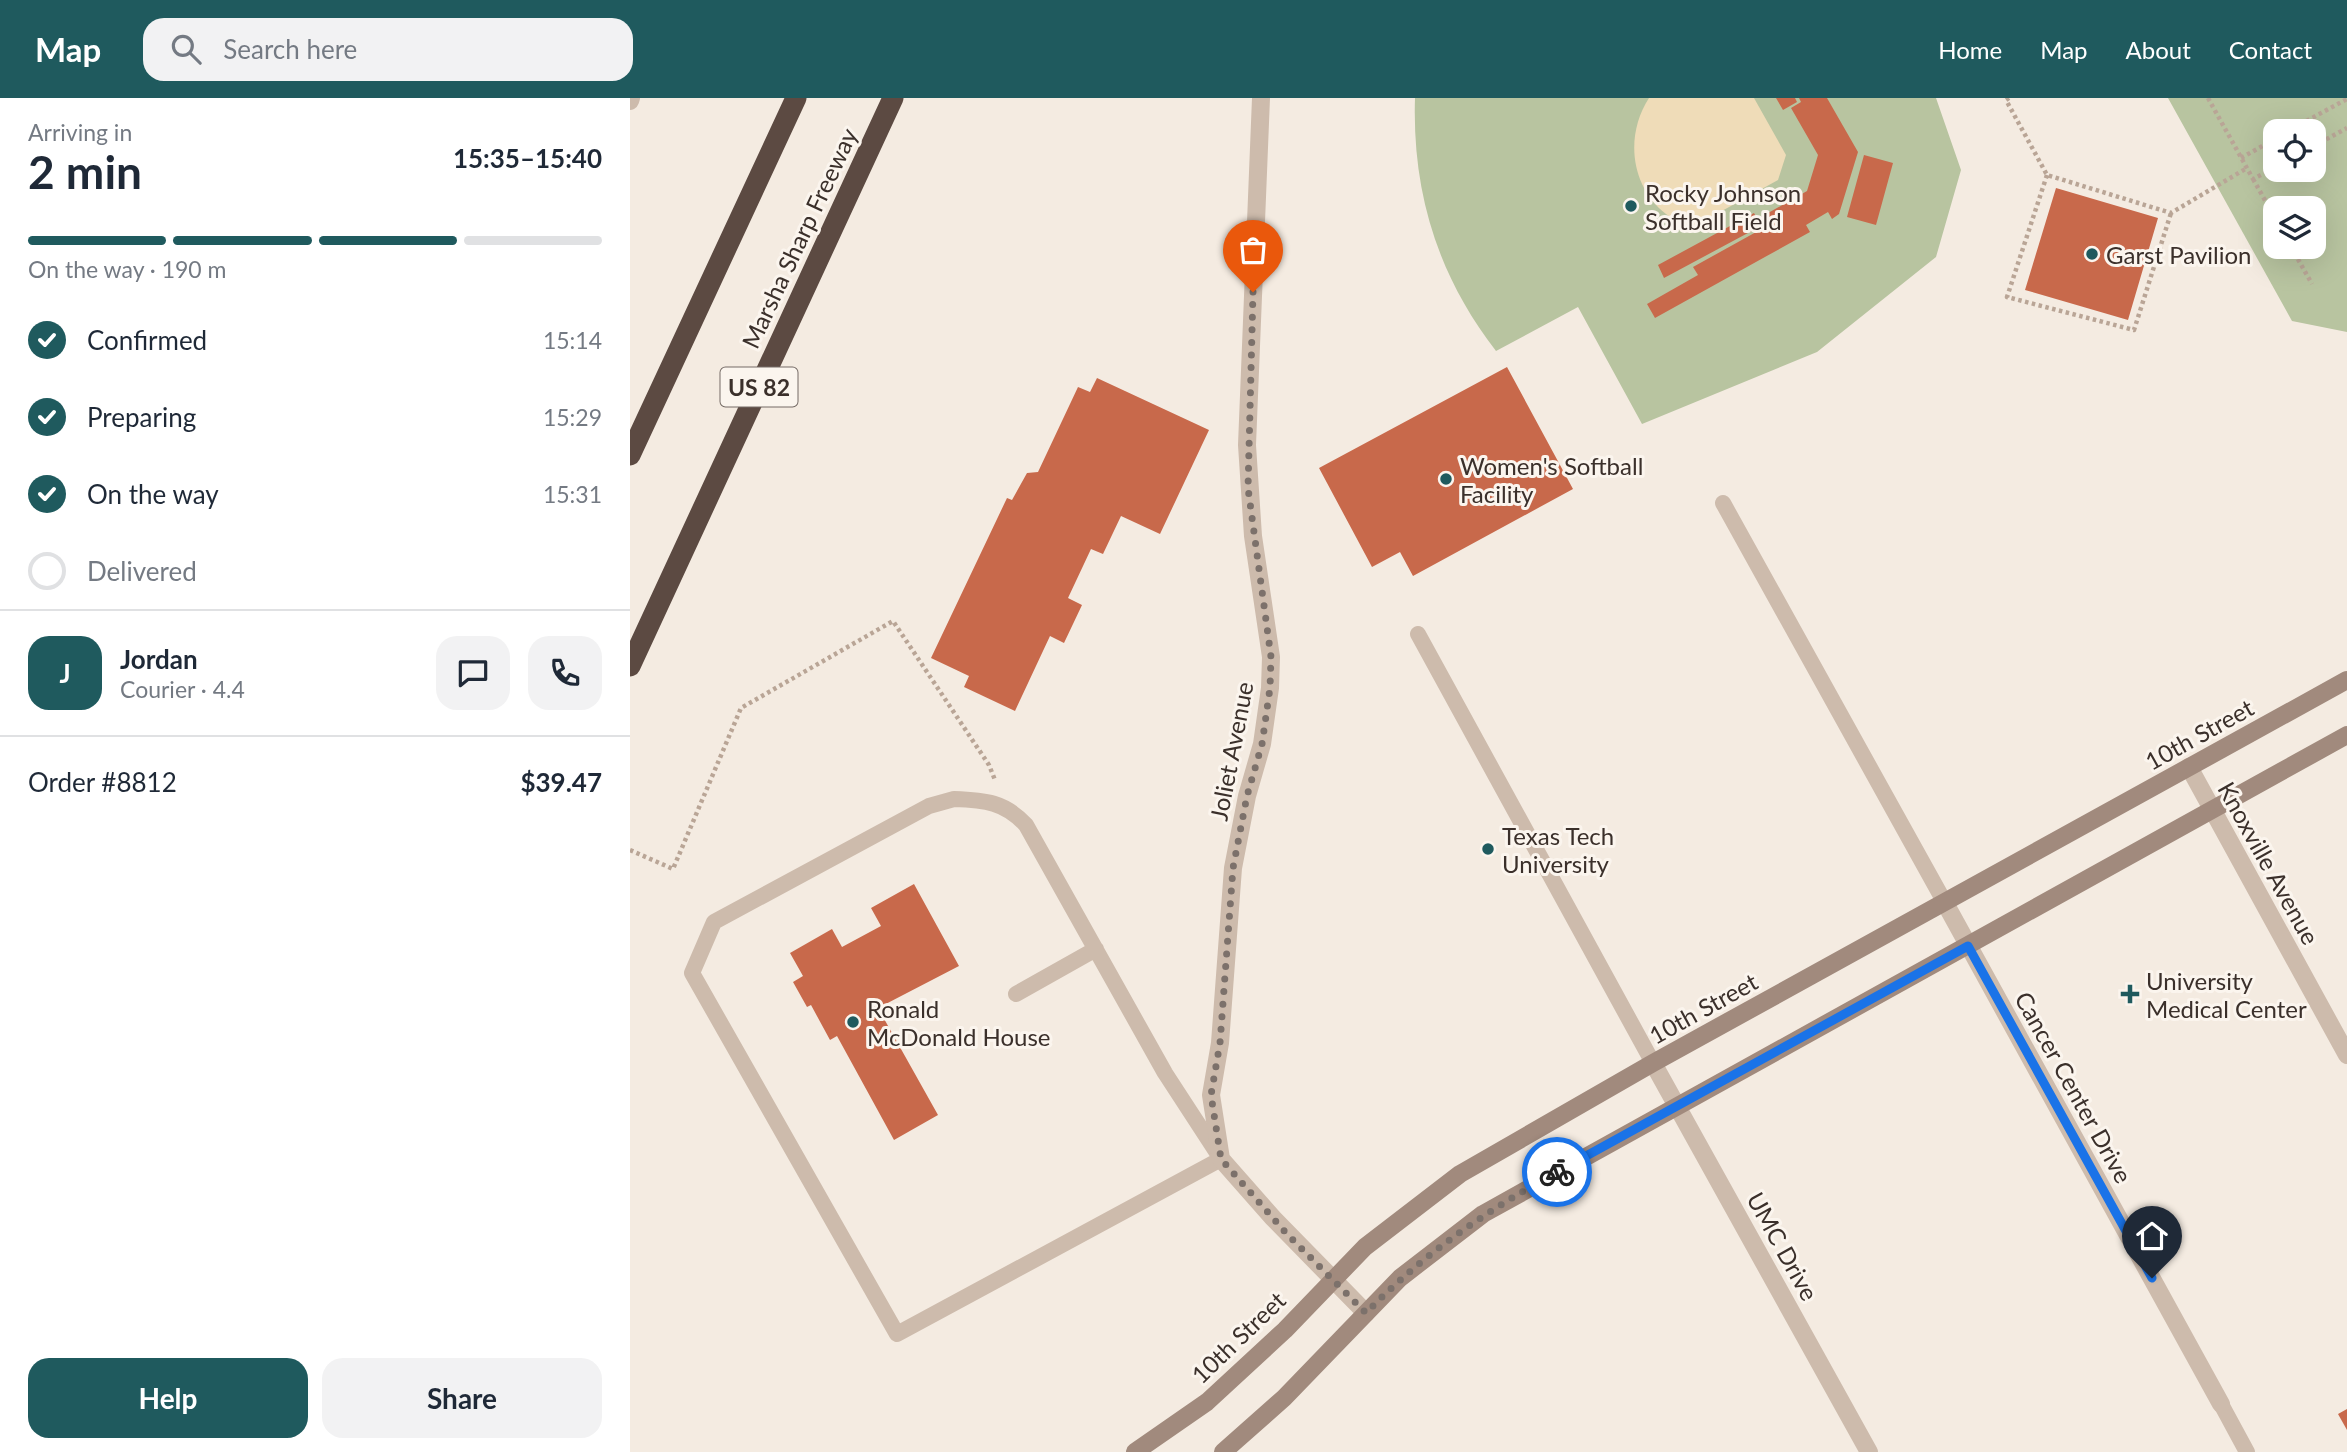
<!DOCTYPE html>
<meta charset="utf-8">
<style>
:root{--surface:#fff;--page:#f2f2f3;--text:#1f2937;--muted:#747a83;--line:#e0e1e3;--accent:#1f5a5e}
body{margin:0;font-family:Lato,sans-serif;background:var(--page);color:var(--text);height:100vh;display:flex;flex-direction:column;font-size:26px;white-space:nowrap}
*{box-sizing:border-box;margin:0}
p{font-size:23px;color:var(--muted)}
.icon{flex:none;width:38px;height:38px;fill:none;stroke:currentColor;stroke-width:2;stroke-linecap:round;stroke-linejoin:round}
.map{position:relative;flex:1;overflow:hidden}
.drawer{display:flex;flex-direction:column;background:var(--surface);width:630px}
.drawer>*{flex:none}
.tools{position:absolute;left:1633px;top:21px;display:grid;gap:14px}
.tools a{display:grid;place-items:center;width:63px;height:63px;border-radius:14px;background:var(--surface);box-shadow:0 7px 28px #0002;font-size:35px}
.pin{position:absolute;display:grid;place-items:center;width:60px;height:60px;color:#fff;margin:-72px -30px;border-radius:50% 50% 50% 0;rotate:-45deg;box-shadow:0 0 7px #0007}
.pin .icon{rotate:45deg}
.courier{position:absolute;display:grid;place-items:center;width:70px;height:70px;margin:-35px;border:5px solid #1a73e8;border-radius:50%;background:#fff;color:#222;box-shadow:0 2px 9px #0007}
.head em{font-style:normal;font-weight:700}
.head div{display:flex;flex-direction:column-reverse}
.head{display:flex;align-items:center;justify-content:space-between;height:119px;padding:0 28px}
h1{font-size:46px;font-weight:700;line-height:52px}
.bar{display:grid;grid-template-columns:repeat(4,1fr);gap:10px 7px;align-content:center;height:84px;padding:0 28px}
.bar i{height:9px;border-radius:5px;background:var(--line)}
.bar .selected{background:var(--accent)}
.bar p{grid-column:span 4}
.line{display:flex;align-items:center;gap:18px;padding:0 28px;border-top:2px solid var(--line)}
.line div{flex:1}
.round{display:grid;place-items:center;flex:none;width:74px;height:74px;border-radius:21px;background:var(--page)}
ol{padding:0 28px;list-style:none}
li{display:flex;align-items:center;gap:21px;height:77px}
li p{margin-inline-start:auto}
li .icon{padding:7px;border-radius:50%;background:var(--accent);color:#fff;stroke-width:4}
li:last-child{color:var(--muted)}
li i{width:38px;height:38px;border:4px solid var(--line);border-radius:50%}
.action{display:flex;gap:14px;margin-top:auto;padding:14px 28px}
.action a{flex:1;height:80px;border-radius:21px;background:var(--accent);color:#fff;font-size:28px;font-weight:700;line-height:80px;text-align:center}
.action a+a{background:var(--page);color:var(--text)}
header{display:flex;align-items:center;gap:42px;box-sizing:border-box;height:98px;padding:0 35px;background:var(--accent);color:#fff}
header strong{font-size:33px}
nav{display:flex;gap:38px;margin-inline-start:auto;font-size:24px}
.search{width:490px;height:63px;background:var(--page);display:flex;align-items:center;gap:18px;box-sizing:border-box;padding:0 24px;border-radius:21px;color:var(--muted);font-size:26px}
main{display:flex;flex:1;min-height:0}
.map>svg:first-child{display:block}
.green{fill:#b8c4a0;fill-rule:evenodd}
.sand{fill:#efdcb8}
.building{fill:#c8694b}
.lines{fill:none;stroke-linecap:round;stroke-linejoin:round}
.path{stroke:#b9a596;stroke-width:4.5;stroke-dasharray:3.5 3.5;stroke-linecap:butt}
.lane{stroke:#cdbbac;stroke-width:16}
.street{stroke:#cdbbac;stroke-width:18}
.secondary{stroke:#a18a7d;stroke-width:18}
.highway{stroke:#5c4a42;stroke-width:21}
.done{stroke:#7c716b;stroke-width:7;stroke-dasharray:0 12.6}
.route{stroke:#1a73e8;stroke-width:9}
.poi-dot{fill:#1f5a5e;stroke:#fbf5ee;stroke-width:2.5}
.labels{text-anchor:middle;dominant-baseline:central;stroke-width:6;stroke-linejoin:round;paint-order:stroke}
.shield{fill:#fbf5ee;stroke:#756b66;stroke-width:2}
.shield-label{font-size:23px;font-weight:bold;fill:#3b302b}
.poi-label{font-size:24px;fill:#3b302b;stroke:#fbf5ee;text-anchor:start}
.street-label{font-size:24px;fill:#3b302b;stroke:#fbf5ee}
</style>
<header>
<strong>Map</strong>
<div class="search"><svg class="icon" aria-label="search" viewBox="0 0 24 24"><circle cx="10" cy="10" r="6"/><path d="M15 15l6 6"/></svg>Search here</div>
<nav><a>Home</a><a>Map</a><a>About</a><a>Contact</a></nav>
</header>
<main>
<section class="drawer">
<div class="head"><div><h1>2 min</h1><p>Arriving in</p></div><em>15:35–15:40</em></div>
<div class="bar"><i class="selected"></i><i class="selected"></i><i class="selected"></i><i></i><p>On the way · 190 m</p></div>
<ol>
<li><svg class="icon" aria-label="check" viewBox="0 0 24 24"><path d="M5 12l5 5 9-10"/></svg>Confirmed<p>15:14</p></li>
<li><svg class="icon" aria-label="check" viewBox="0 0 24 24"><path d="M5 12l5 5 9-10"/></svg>Preparing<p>15:29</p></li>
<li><svg class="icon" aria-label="check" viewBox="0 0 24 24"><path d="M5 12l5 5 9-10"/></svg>On the way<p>15:31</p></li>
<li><i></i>Delivered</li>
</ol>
<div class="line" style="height:126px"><b class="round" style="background:var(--accent);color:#fff">J</b><div><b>Jordan</b><p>Courier · 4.4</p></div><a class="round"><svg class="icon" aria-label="chat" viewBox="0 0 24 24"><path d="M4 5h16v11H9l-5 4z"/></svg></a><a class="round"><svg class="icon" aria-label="phone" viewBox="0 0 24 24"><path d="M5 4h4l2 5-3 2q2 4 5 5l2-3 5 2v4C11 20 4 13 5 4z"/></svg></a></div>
<div class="line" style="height:91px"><div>Order #8812</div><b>$39.47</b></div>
<div class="action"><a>Help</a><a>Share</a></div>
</section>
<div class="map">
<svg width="1717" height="1354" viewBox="0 0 1717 1354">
<rect width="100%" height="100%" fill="#f4ebe1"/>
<path class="green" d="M785,0H1306L1331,72L1306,159L1187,254L1012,326L948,209L866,253C808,178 782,95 785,0Z
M1538,0H1717V234L1662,223ZM1684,33V72H1645V33ZM1645,110H1684V149H1645Z"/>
<path class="sand" d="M1019,0H1124L1156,57L1148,82L1061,130C1053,125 1043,122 1036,116C1000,88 995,37 1019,0Z"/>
<path class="building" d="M1146,0H1165L1167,4L1153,12Z
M1169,0H1197L1228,54L1209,116L1202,121L1198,114L1176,127L1180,134L1025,220L1017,206L1068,177L1063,169L1137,128L1131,119L1177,93L1188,57L1161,10L1171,4Z
M1234,57L1263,65L1246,127L1217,119Z
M1426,90L1528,120L1498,222L1395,192Z
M1124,115L1131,128L1034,180L1028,167Z
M877,269L943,391L783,478L770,454L742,469L689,370Z
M467,280L579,332L530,436L491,418L473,456L461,451L438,500L452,507L434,545L420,538L385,613L334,589L339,578L301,560L377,400L382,402L397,375L408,374L448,289L460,294Z
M284,786L329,868L248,910L308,1017L264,1042L207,938L200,942L181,907L177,909L163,884L173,878L160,855L202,831L212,849L251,828L241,810Z
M1717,1311V1332L1708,1316Z"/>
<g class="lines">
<path class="path" d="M1379,0L1376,2L1417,77L1541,115L1617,70
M1578,0L1623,81L1645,70
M1658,33L1717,1
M1684,48L1717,30
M1611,60L1645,41
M1417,77L1377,199L1504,232L1541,115
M1623,81L1645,120
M1661,149L1682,186
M0,752L43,771L111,610L263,523L359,667L365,682"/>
<path class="lane" d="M1093,405L1315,805
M788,536L1023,965
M324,701C355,702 375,704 396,727L535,975L591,1061L267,1236L62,875L84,824L299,708Z
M386,896L466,851
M1591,1306L1617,1354"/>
<path class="street" d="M631,0L617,347L623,438L641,559L640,590L632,646L617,698L603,770L590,945L581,997L591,1061L643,1120L736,1215
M0,3L1,0
M1559,669L1717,957
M1315,805L1591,1306
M1023,965L1239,1354"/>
<path class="secondary" d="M505,1354L577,1304L655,1232L735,1149L830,1076L1023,965L1717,582
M593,1354L654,1300L770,1180L853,1116L1717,637"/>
<path class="highway" d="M0,357L166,0
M0,568L263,0"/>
</g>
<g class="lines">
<path class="done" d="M623,194L618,390L641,559L640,590L632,646L617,698L603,770L590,945L581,997L591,1061L657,1136L736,1215C793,1156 856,1113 927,1074"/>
<path class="route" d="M927,1074L1338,848L1522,1180"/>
</g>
<g class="poi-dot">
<circle cx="1001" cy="108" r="7"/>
<circle cx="1462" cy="156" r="7"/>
<circle cx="816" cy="381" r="7"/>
<circle cx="858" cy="751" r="7"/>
<path d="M1496.5 885.5h7v7h7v7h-7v7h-7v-7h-7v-7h7z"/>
<circle cx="223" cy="924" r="7"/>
</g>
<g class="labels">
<rect class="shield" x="90.5" y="269.5" width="77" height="39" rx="5"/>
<g class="shield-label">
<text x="129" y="289">US 82</text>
</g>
<g class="poi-label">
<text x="1015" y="94">Rocky Johnson<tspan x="1015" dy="28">Softball Field</tspan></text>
<text x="1476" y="156">Garst Pavilion</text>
<text x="830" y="367">Women's Softball<tspan x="830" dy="28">Facility</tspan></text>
<text x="872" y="737">Texas Tech<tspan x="872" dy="28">University</tspan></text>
<text x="1516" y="882">University<tspan x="1516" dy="28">Medical Center</tspan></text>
<text x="237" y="910">Ronald<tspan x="237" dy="28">McDonald House</tspan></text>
</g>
<g class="street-label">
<text transform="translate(169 140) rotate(-65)">Marsha Sharp Freeway</text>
<text transform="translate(1569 636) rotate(-29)">10th Street</text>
<text transform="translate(601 653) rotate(-79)">Joliet Avenue</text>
<text transform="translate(1639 765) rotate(61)">Knoxville Avenue</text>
<text transform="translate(1073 910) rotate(-29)">10th Street</text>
<text transform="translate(1444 989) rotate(61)">Cancer Center Drive</text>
<text transform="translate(1153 1148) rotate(61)">UMC Drive</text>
<text transform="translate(608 1239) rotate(-44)">10th Street</text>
</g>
</g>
</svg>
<div class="tools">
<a><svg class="icon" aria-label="locate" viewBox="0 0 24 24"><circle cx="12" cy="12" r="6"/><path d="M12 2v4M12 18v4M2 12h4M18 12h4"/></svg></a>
<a><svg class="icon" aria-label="layers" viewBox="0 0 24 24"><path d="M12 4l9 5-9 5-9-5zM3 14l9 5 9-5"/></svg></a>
</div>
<div class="pin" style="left:623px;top:194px;background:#ea580c"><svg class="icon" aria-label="bag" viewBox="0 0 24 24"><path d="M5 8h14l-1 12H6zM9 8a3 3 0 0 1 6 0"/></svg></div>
<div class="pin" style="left:1522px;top:1180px;background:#1f2937"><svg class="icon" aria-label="home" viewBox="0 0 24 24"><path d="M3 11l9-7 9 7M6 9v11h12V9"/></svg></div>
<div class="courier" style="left:927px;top:1074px"><svg class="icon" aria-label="bike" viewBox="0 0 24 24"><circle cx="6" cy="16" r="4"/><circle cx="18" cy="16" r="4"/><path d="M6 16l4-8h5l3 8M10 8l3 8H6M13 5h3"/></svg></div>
</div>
</main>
